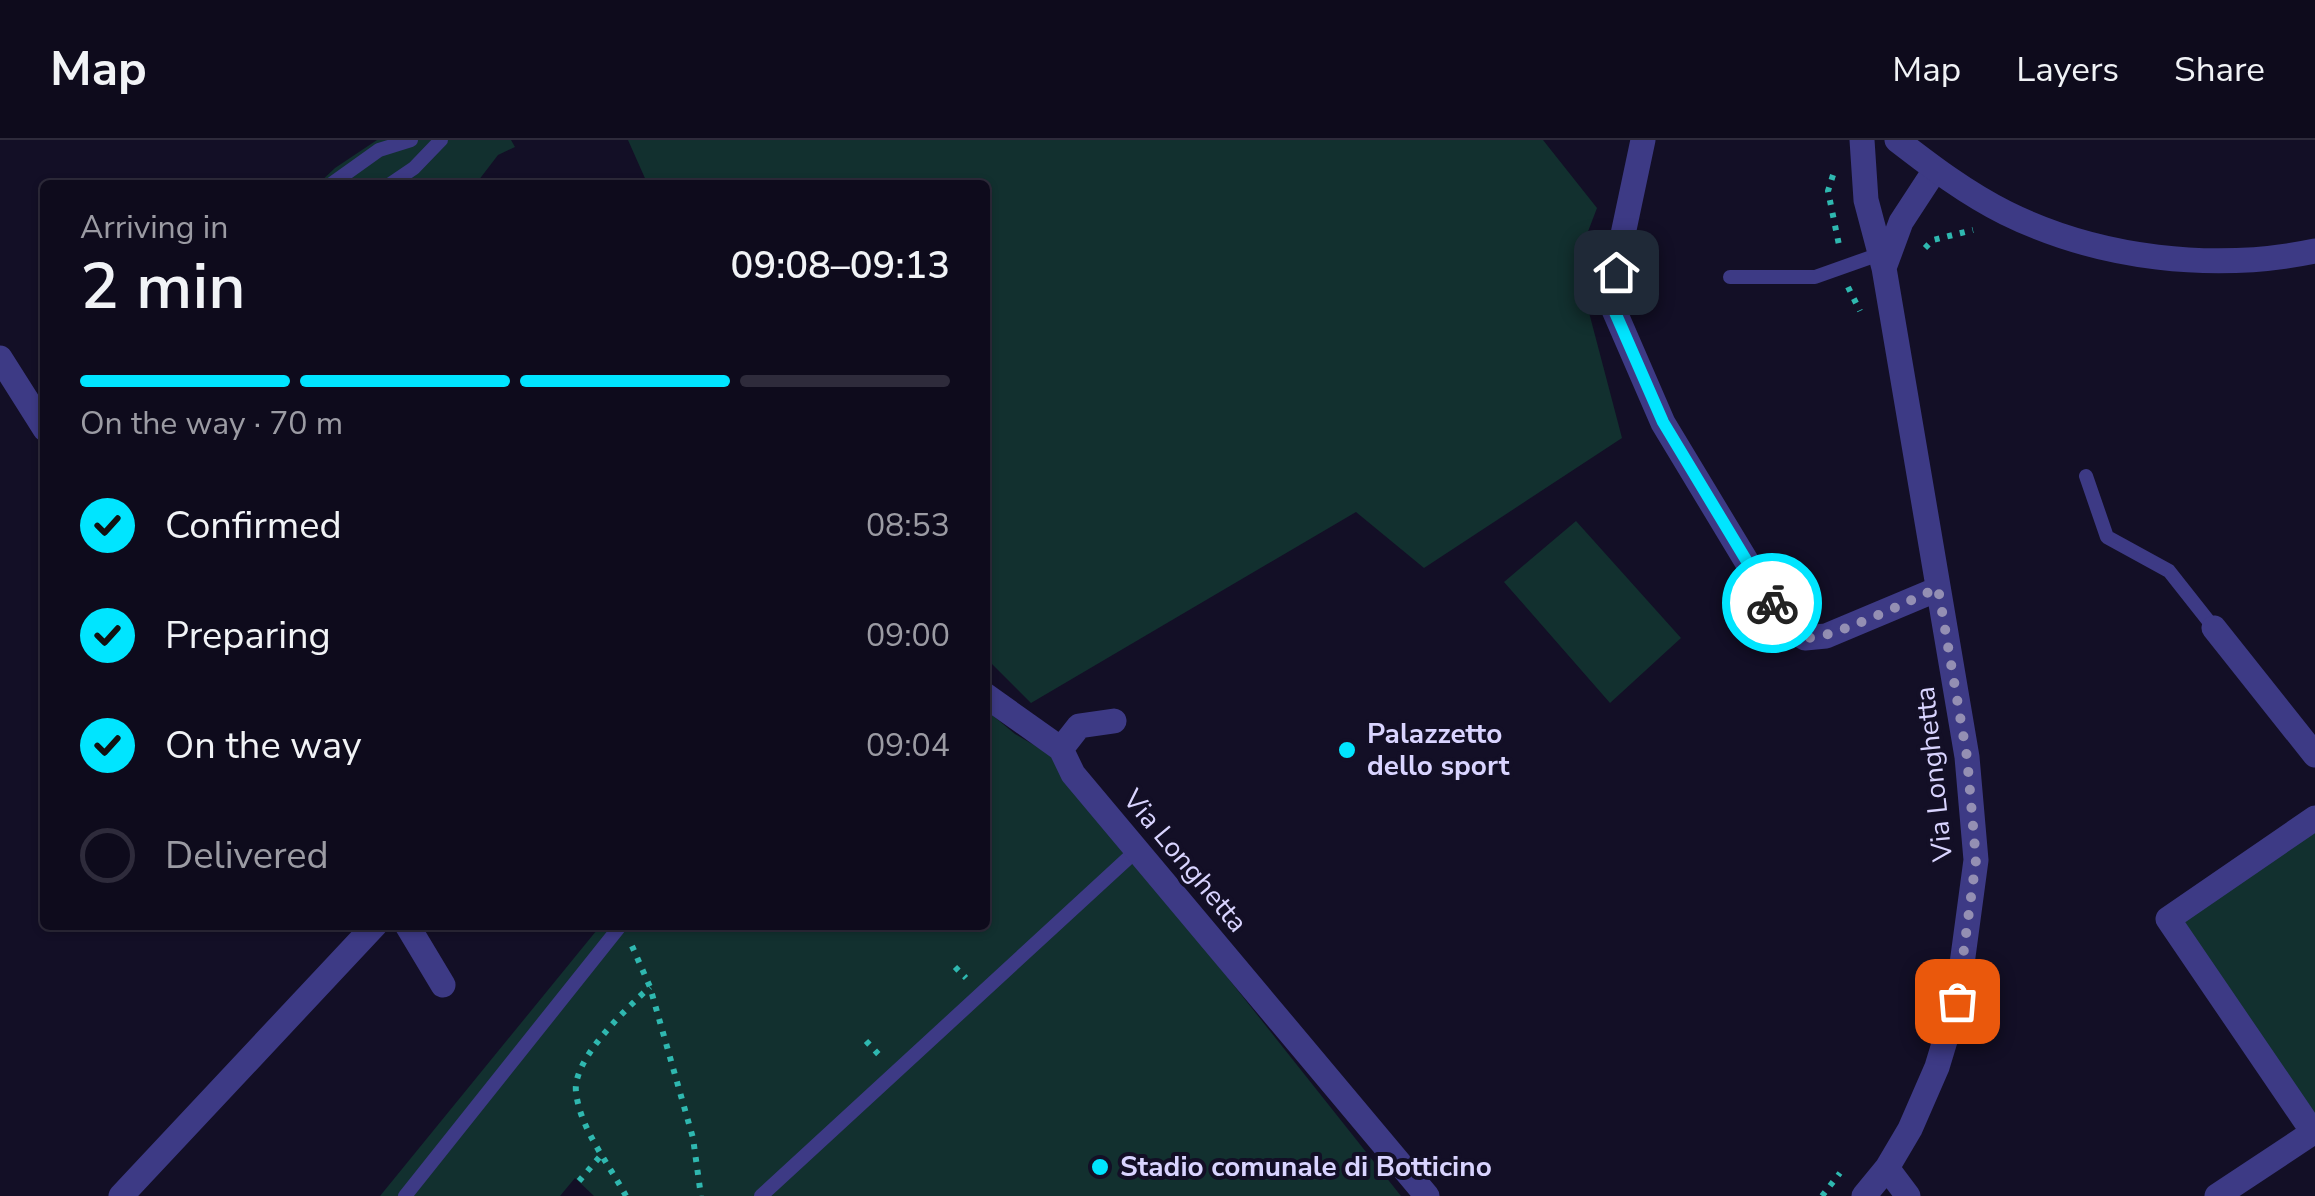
<!DOCTYPE html>
<meta charset="utf-8">
<style>
:root{--surface:#0e0b1c;--page:#171425;--text:#f1f3f6;--muted:#9b9ba3;--line:#2e2b3b;--accent:#00e5ff}
body{margin:0;font-family:"Nunito Sans",sans-serif;background:var(--page);color:var(--text);height:100vh;display:flex;flex-direction:column;font-size:38px;white-space:nowrap}
*{box-sizing:border-box;margin:0}
p{font-size:32px;color:var(--muted)}
.icon{flex:none;width:55px;height:55px;fill:none;stroke:currentColor;stroke-width:2;stroke-linecap:round;stroke-linejoin:round}
.map{position:relative;flex:1;overflow:hidden}
.panel{position:absolute;left:40px;top:40px;width:950px;height:750px;display:flex;flex-direction:column;background:var(--surface);border-radius:10px;box-shadow:0 2px 8px #0004,0 0 0 2px var(--line)}
.panel>*{flex:none}
.pin{position:absolute;display:grid;place-items:center;width:85px;height:85px;color:#fff;margin:-42px;border-radius:20px;box-shadow:0 5px 15px #0006}
.courier{position:absolute;display:grid;place-items:center;width:100px;height:100px;margin:-50px;border:8px solid #00e5ff;border-radius:50%;background:#fff;color:#222;box-shadow:0 2px 12px #0007}
.overview em{font-style:normal;font-weight:600}
.overview div{display:flex;flex-direction:column-reverse}
.overview{display:flex;align-items:center;justify-content:space-between;height:170px;padding:0 40px}
h1{font-size:65px;font-weight:600;line-height:75px}
.bar{display:grid;grid-template-columns:repeat(4,1fr);gap:15px 10px;align-content:center;height:120px;padding:0 40px}
.bar i{height:12px;border-radius:8px;background:var(--line)}
.bar .selected{background:var(--accent)}
.bar p{grid-column:span 4}
ol{padding:0 40px;list-style:none}
li{display:flex;align-items:center;gap:30px;height:110px}
li p{margin-inline-start:auto}
li .icon{padding:10px;border-radius:50%;background:var(--accent);color:#111;stroke-width:4}
li:last-child{color:var(--muted)}
li i{width:55px;height:55px;border:5px solid var(--line);border-radius:50%}
header{display:flex;align-items:center;gap:60px;box-sizing:border-box;height:140px;padding:0 50px;background:var(--surface);border-bottom:2px solid var(--line)}
header strong{font-size:48px}
nav{display:flex;gap:55px;margin-inline-start:auto;font-size:35px}
.map>svg:first-child{display:block}
.green{fill:#12302f}
.lines{fill:none;stroke-linecap:round;stroke-linejoin:round}
.path{stroke:#2fb8b0;stroke-width:6;stroke-dasharray:5 8;stroke-linecap:butt}
.service{stroke:#3d3a85;stroke-width:14}
.minor{stroke:#3d3a85;stroke-width:25}
.tertiary{stroke:#3d3a85;stroke-width:25}
.done{stroke:#948fb3;stroke-width:10;stroke-dasharray:0 18}
.route{stroke:#00e5ff;stroke-width:12}
.poi-dot{fill:#00e5ff;stroke:#130f26;stroke-width:4}
.labels{text-anchor:middle;dominant-baseline:central;stroke-width:8;stroke-linejoin:round;paint-order:stroke}
.poi-label{font-size:28px;font-weight:bold;fill:#d9d4ff;stroke:#130f26;text-anchor:start}
.street-label{font-size:28px;fill:#d9d4ff;stroke:#130f26}
</style>
<header>
<strong>Map</strong>
<nav><a>Map</a><a>Layers</a><a>Share</a></nav>
</header>
<div class="map">
<svg width="2315" height="1056" viewBox="0 0 2315 1056">
<rect width="100%" height="100%" fill="#130f26"/>
<path class="green" d="M377,0H511L515,7L498,15L475,45H317L335,28Z
M628,0H1543L1597,68L1576,123L1622,298L1424,428L1356,372L1031,563L985,517V45H648Z
M1576,381L1681,498L1610,563L1504,442Z
M985,569L1015,594L1051,615L1401,1056H594L575,1038L560,1056H380L601,785H985Z
M2315,689V980L2179,781Z"/>
<g class="lines">
<path class="path" d="M1833,35L1828,51L1839,105
M1925,108L1933,100L1973,90
M1848,147L1860,171
M632,806L650,847L693,998L701,1056
M955,827L966,838
M866,901L881,917
M579,1041L603,1013
M626,1056C609,1024 580,989 576,952C572,919 628,867 650,847
M1822,1056L1840,1033"/>
<path class="service" d="M330,45L379,10L411,0
M389,45L414,28L441,0
M1730,137H1815L1880,114
M2086,336L2107,397L2169,431L2214,488
M405,1056L621,785
M761,1056L1137,710"/>
<path class="minor" d="M1643,0L1615,132L1614,170L1663,283L1785,485L1805,498L1826,496L1938,449
M1862,0L1866,60L1884,128L1967,617L1976,720L1957,861L1937,927L1910,989L1887,1028L1864,1056
M1884,128L1901,82L1935,30
M0,218L45,289
M2214,488L2315,615
M985,555L1061,609
M1114,581L1079,586L1061,609L1073,634L1427,1056
M407,785L443,845
M2313,992L2168,779L2315,678
M1887,1028L1908,1056
M121,1056L375,785
M2217,1056L2315,991"/>
<path class="tertiary" d="M1897,0C1932,27 1966,53 2006,73C2099,119 2214,132 2315,111"/>
</g>
<g class="lines">
<path class="done" d="M1772,463C1780,476 1788,492 1804,497C1822,504 1915,458 1938,448L1967,617L1976,720L1957,861"/>
<path class="route" d="M1616,132L1614,170L1663,282L1772,463"/>
</g>
<g class="poi-dot">
<circle cx="1347" cy="610" r="10"/>
<circle cx="1100" cy="1027" r="10"/>
</g>
<g class="labels">
<g class="poi-label">
<text x="1367" y="594">Palazzetto<tspan x="1367" dy="32">dello sport</tspan></text>
<text x="1120" y="1027">Stadio comunale di Botticino</text>
</g>
<g class="street-label">
<text transform="translate(1934 634) rotate(-96)">Via Longhetta</text>
<text transform="translate(1185 721) rotate(50)">Via Longhetta</text>
</g>
</g>
</svg>
<div class="pin" style="left:1957px;top:861px;background:#ea580c"><svg class="icon" aria-label="bag" viewBox="0 0 24 24"><path d="M5 8h14l-1 12H6zM9 8a3 3 0 0 1 6 0"/></svg></div>
<div class="pin" style="left:1616px;top:132px;background:#1f2937"><svg class="icon" aria-label="home" viewBox="0 0 24 24"><path d="M3 11l9-7 9 7M6 9v11h12V9"/></svg></div>
<div class="courier" style="left:1772px;top:463px"><svg class="icon" aria-label="bike" viewBox="0 0 24 24"><circle cx="6" cy="16" r="4"/><circle cx="18" cy="16" r="4"/><path d="M6 16l4-8h5l3 8M10 8l3 8H6M13 5h3"/></svg></div>
<section class="panel">
<div class="overview"><div><h1>2 min</h1><p>Arriving in</p></div><em>09:08–09:13</em></div>
<div class="bar"><i class="selected"></i><i class="selected"></i><i class="selected"></i><i></i><p>On the way · 70 m</p></div>
<ol>
<li><svg class="icon" aria-label="check" viewBox="0 0 24 24"><path d="M5 12l5 5 9-10"/></svg>Confirmed<p>08:53</p></li>
<li><svg class="icon" aria-label="check" viewBox="0 0 24 24"><path d="M5 12l5 5 9-10"/></svg>Preparing<p>09:00</p></li>
<li><svg class="icon" aria-label="check" viewBox="0 0 24 24"><path d="M5 12l5 5 9-10"/></svg>On the way<p>09:04</p></li>
<li><i></i>Delivered</li>
</ol>
</section>
</div>
